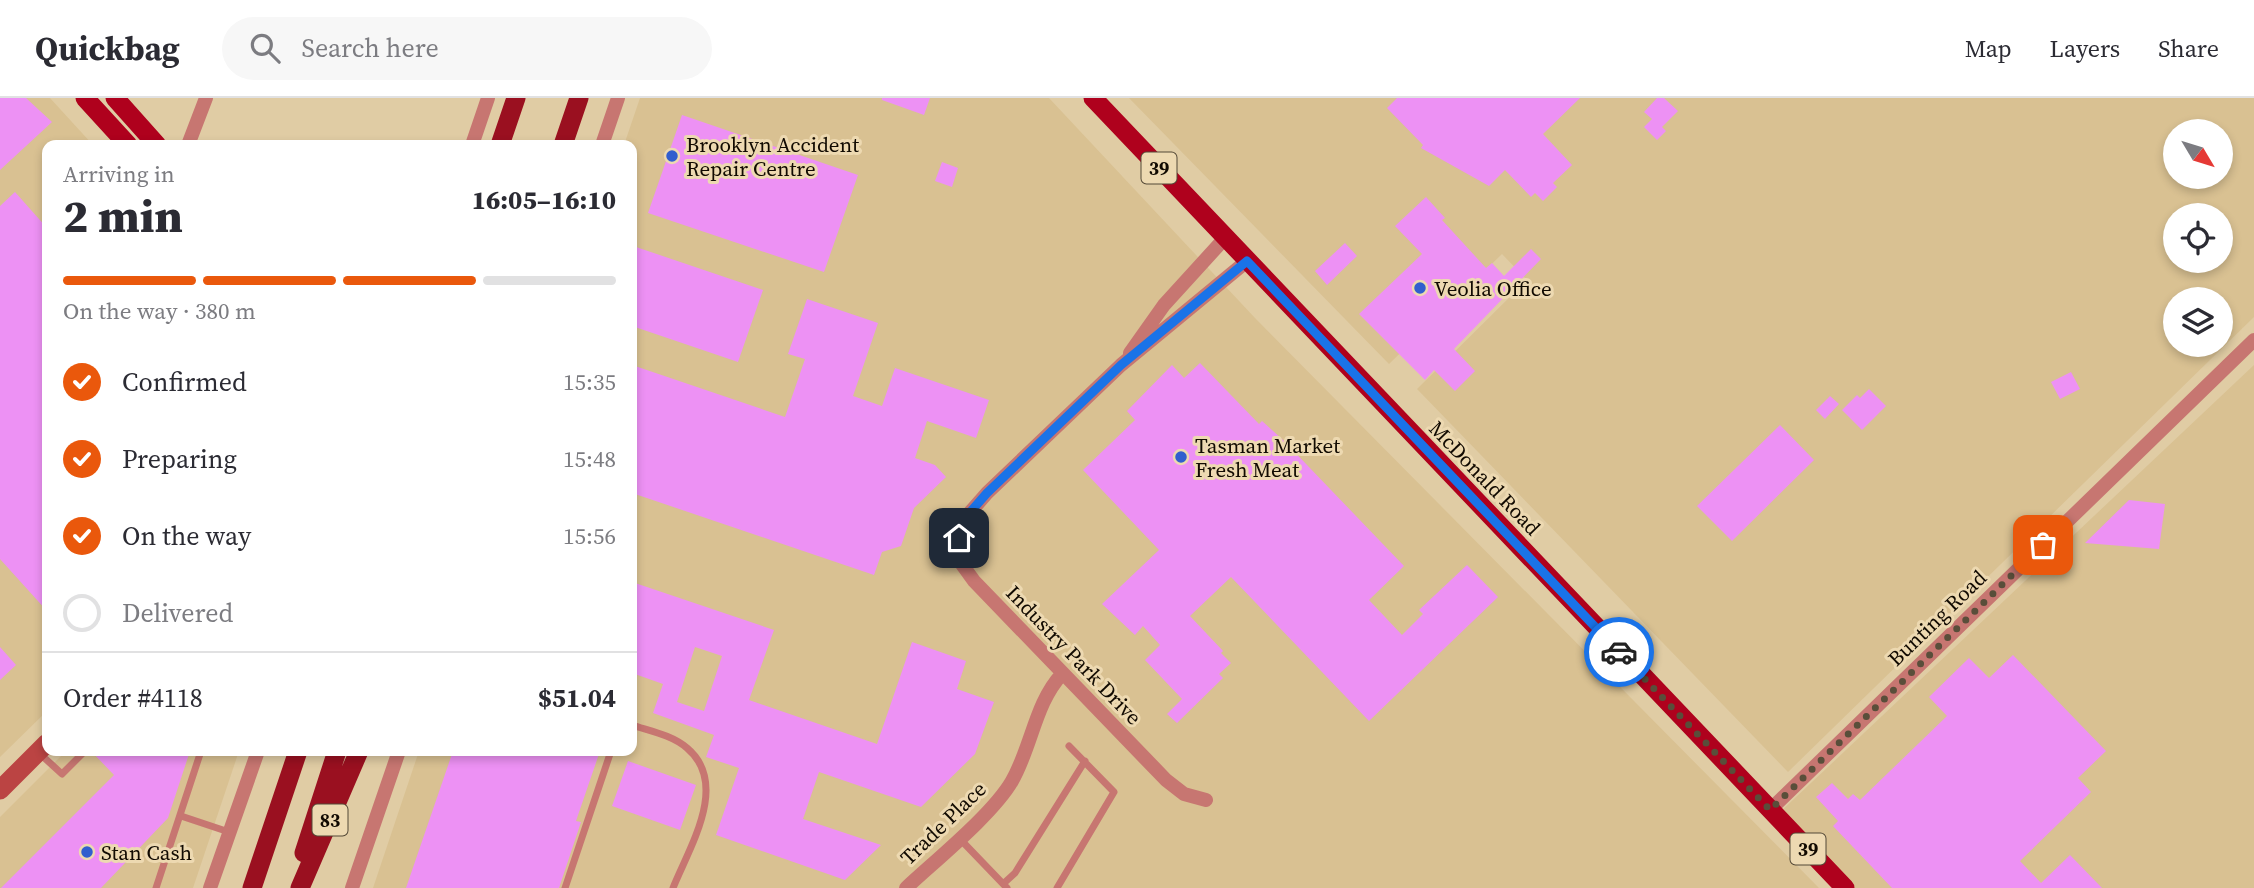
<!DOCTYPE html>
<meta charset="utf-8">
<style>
:root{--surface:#fff;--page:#f7f7f7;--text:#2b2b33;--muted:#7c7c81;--line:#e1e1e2;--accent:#ea580c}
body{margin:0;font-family:"Source Serif 4",serif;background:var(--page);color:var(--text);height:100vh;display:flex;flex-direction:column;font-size:26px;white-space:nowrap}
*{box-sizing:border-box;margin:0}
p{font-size:23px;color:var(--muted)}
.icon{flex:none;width:38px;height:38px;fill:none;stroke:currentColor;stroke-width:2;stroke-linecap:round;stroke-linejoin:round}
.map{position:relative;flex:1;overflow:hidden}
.drawer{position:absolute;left:42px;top:42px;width:595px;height:616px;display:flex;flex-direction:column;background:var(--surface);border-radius:14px;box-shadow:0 4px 10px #0003}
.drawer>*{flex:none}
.needle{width:46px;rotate:128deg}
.controls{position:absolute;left:2163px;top:21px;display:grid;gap:14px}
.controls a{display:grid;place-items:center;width:70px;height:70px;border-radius:50%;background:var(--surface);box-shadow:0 4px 10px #0003;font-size:35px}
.pin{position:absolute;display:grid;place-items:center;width:60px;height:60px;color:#fff;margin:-30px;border-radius:14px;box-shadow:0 4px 10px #0006}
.courier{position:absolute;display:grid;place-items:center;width:70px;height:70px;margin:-35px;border:5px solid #1a73e8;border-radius:50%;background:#fff;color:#222;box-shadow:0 2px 9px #0007}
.overview em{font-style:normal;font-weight:800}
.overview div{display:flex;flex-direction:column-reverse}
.overview{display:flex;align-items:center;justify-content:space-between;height:119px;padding:0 21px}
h1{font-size:46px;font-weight:800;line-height:52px}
.bar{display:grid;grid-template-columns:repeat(4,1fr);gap:10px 7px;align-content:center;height:84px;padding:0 21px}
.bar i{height:9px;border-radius:5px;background:var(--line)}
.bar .current{background:var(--accent)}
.bar p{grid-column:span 4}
.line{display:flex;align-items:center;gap:18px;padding:0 21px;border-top:2px solid var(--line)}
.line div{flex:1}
ol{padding:0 21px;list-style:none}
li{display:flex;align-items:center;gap:21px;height:77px}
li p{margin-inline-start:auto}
li .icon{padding:7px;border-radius:50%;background:var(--accent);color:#fff;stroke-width:4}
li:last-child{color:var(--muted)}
li i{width:38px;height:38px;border:4px solid var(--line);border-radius:50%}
header{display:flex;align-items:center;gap:42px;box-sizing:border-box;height:98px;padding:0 35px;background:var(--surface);border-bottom:2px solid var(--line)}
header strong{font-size:33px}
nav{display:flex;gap:38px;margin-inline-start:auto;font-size:24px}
.search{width:490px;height:63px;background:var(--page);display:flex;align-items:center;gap:18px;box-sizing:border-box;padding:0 24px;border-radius:38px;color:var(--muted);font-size:26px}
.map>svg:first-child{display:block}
.built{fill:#d9c192;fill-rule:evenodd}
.building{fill:#ed91f4;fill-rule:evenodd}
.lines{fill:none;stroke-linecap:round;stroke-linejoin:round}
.service{stroke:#c77671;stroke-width:7}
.minor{stroke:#c77671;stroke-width:14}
.secondary{stroke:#bb4443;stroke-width:19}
.primary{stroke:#af011d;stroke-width:19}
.trunk{stroke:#9a1020;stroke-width:19}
.done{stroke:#594e3a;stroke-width:7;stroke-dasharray:0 12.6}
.route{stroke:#1a73e8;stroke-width:9}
.poi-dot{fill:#315ece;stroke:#edd9b1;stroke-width:2.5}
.labels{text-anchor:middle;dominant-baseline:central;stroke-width:6;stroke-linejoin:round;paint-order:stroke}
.shield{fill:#edd9b1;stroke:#534836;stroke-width:2}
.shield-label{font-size:19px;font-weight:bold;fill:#110a01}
.poi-label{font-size:21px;fill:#110a01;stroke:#edd9b1;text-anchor:start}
.street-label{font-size:21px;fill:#110a01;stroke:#edd9b1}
</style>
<header>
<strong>Quickbag</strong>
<div class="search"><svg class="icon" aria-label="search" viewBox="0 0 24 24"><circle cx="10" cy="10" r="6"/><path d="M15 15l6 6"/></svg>Search here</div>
<nav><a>Map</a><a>Layers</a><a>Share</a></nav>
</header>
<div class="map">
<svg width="2254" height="790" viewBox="0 0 2254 790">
<rect width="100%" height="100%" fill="#e0cca4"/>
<path class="built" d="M0,0H50L93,47H47V613L0,659Z
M640,0H1049L1255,220L1819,790H373L419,653H632V47H624Z
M1129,0H2254V219L1788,674L1417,291L1527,182L1502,156L1389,266ZM2175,33H2221V79H2175ZM2175,117H2221V163H2175ZM2175,201H2221V247H2175Z
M2254,267V790H1845L1776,718Z
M66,653H239L193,790H0V719Z"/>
<path class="building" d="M0,0H26L52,24L0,72Z
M882,0H930L924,17L882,2Z
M1397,0H1580L1543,36L1572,67L1553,85L1557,89L1543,103L1535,95L1531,99L1505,72L1489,88L1421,50L1423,47L1387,10Z
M1657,0H1664L1678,13L1662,29L1666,33L1657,42L1644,29L1652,21L1644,14Z
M682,17L858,77L824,174L648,115Z
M942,64L958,70L952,89L935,83Z
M15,94L47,130V513L0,461V108Z
M1426,99L1445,120L1442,122L1486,170L1492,165L1504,178L1531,151L1541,161L1454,251L1475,273L1455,293L1434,272L1425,282L1359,216L1422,156L1395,128Z
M1345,145L1357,158L1327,187L1315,173Z
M636,149L763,192L738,264L632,228V162Z
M807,201L878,225L853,298L882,308L895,270L989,302L976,340L927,323L915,360L935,367L946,379L914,410L901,448L882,454L874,477L632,395V267L785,319L805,261L788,256Z
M1200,265L1259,326L1262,323L1283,342L1404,468L1369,502L1402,537L1423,516L1419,512L1467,467L1498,499L1369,623L1231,479L1190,518L1223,553L1221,555L1231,565L1219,576L1223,580L1177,625L1167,616L1182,601L1145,562L1160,547L1143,528L1135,537L1102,506L1159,452L1083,372L1135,322L1127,313L1172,267L1184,280Z
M2071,274L2080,291L2060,301L2051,284Z
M1869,291L1886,308L1862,332L1842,312L1857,297L1860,300Z
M1830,298L1839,306L1825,321L1816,312Z
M1780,327L1814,362L1732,443L1697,408Z
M2129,402L2165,406L2159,451L2085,445Z
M635,485L774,532L749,602L877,646L912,544L966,563L957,591L994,604L975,656L921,709L819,674L803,721L881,747L845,782L716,737L739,670L706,659L714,637L653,615L663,586L632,575V495ZM695,549L722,558L704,613L677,604Z
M0,549L16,567L0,582Z
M2013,557L2106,653L2078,680L2091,694L2020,763L2041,785L2070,757L2102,790H1892L1833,728L1838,723L1816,699L1832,685L1848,701L1853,696L1860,702L1947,618L1929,599L1969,560L1989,580Z
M91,653H190L168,720L101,790H1L114,677Z
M453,653H600L576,723L581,724L559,790H406Z
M628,663L696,687L680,732L612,708Z"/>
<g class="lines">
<path class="service" d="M632,590V592
M632,627C650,633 672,637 687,650C730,686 689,750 673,790
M38,654L62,676L85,653
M181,718L229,734
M959,740L1007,790
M1003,786L1015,775L1085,663
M156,790L201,653
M565,790L611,653
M1057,790L1114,694L1069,648"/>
<path class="minor" d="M188,47L206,0
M472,47L488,0
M602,47L618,0
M1130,255L1164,207L1225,140
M1206,702L1184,696L1166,682L974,483L961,465L959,440L966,419L987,395L1121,267L1247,163
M1770,712L2254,242
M210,790L258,653
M352,790L399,653
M906,790C936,762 993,716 1012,683C1032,648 1035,605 1062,576"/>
<path class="secondary" d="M0,692L47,645"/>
<path class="primary" d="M85,0L128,47
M115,0L157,47
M1093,0L1845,790"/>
<path class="trunk" d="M500,47L516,0
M563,47L579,0
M304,755L337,653
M252,790L298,653
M300,790L359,653"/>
</g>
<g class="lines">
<path class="done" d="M1619,554L1770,712L2043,447"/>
<path class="route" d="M959,440L966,419L987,395L1121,267L1247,163L1619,554"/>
</g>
<g class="poi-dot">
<circle cx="672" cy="58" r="7"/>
<circle cx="1420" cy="190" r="7"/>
<circle cx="1181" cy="359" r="7"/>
<circle cx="87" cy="754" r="7"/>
</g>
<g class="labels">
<g class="shield">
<rect x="1141.5" y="54.5" width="35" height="31" rx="5"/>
<rect x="312.5" y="706.5" width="35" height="31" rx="5"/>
<rect x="1790.5" y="735.5" width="35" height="31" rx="5"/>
</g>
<g class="shield-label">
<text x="1159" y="70">39</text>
<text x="330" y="722">83</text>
<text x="1808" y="751">39</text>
</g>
<g class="poi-label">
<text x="686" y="46">Brooklyn Accident<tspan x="686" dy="24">Repair Centre</tspan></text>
<text x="1434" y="190">Veolia Office</text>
<text x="1195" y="347">Tasman Market<tspan x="1195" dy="24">Fresh Meat</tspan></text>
<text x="101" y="754">Stan Cash</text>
</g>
<g class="street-label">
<text transform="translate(1485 380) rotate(46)">McDonald Road</text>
<text transform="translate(1937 520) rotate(-44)">Bunting Road</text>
<text transform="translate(1074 557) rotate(46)">Industry Park Drive</text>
<text transform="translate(943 725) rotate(-44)">Trade Place</text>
</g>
</g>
</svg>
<div class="controls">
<a><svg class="needle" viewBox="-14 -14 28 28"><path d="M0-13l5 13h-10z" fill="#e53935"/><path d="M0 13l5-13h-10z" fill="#7c7c81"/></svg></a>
<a><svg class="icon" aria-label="locate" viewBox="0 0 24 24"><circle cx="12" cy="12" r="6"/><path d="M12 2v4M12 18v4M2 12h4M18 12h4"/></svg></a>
<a><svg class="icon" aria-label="layers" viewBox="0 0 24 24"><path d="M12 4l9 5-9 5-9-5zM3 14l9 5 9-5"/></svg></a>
</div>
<div class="pin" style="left:2043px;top:447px;background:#ea580c"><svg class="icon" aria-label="bag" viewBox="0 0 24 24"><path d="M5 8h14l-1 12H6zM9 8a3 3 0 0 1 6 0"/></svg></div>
<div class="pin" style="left:959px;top:440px;background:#1f2937"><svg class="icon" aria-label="home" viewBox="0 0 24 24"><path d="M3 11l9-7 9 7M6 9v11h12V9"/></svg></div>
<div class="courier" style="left:1619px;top:554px"><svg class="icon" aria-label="car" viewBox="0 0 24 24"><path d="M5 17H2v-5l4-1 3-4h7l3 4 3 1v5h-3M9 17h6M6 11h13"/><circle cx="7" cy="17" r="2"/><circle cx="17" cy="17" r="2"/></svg></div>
<section class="drawer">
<div class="overview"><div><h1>2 min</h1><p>Arriving in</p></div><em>16:05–16:10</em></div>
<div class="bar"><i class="current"></i><i class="current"></i><i class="current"></i><i></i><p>On the way · 380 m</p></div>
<ol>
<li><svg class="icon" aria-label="check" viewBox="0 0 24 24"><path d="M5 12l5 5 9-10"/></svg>Confirmed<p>15:35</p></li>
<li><svg class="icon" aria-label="check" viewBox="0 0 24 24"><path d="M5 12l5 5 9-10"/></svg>Preparing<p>15:48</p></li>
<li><svg class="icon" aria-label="check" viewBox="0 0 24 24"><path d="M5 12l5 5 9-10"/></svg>On the way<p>15:56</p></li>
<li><i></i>Delivered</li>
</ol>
<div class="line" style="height:91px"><div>Order #4118</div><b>$51.04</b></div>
</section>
</div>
